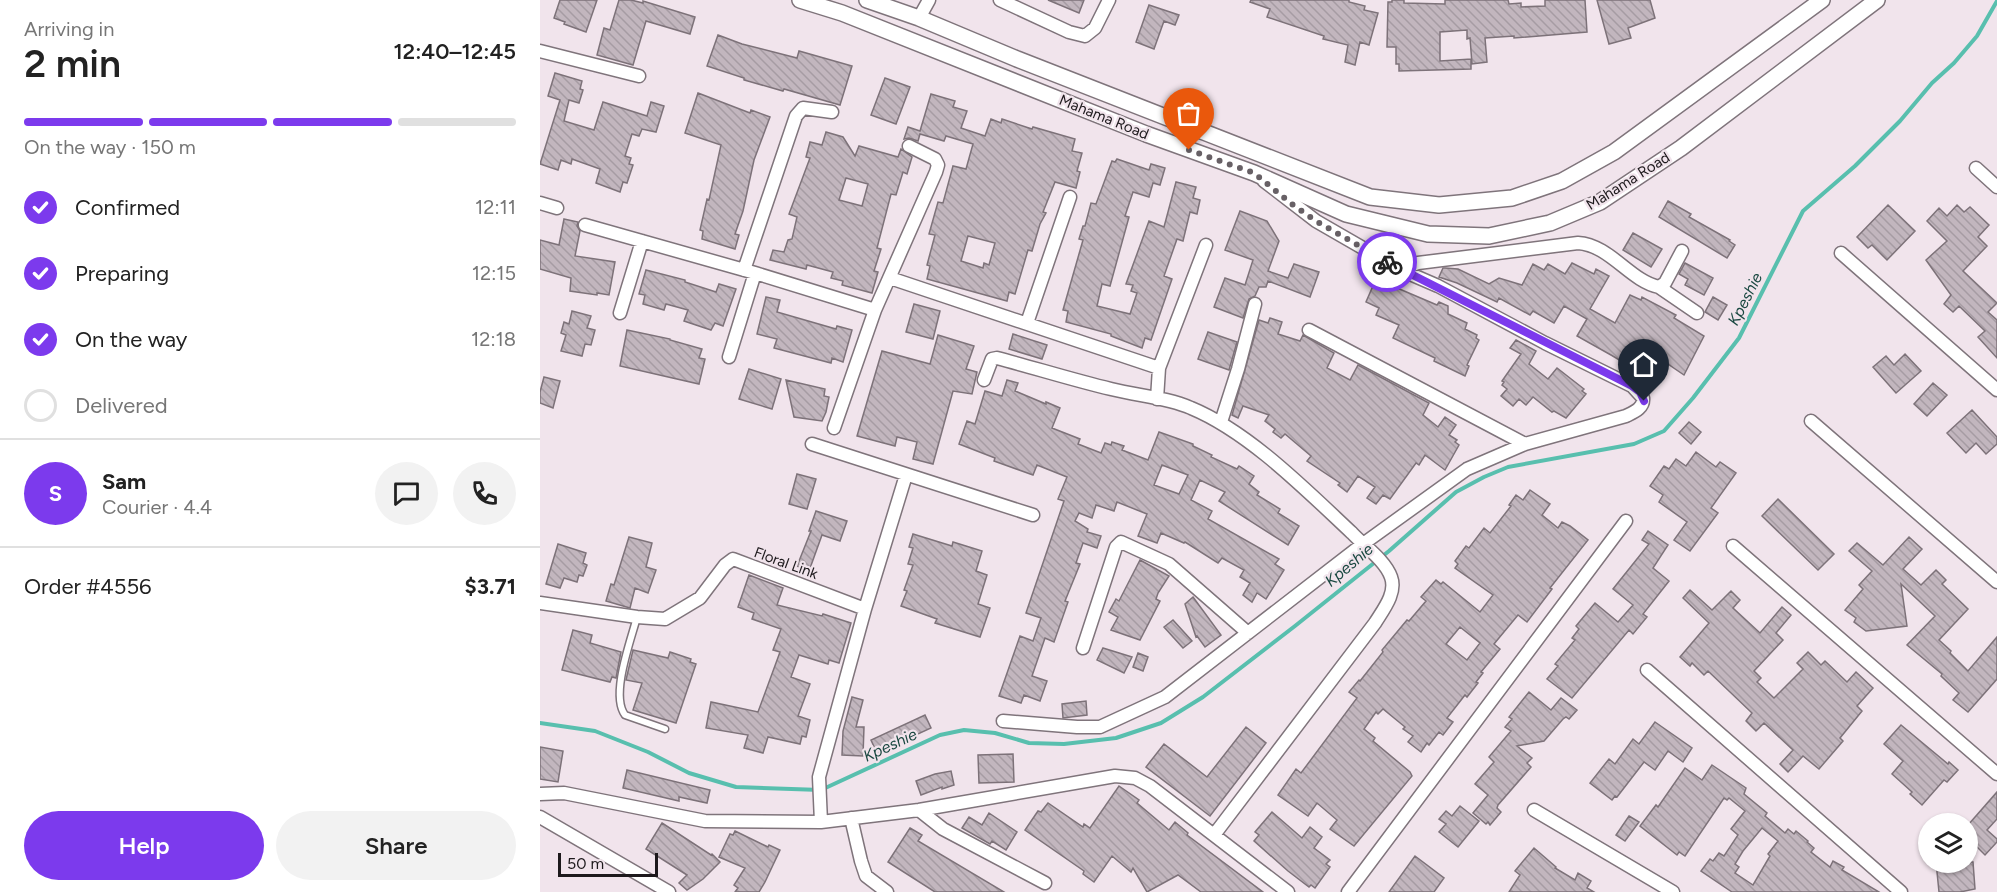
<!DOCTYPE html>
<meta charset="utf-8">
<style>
:root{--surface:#fff;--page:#f2f2f2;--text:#222;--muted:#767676;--line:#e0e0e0;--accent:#7c3aed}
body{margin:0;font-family:Figtree,sans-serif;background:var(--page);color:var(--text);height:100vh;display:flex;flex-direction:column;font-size:22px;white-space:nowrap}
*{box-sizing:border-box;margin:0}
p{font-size:20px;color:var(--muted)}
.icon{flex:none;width:33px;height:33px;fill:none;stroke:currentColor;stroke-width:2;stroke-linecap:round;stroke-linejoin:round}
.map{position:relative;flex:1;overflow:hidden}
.drawer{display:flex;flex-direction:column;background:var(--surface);width:540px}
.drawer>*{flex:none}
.fabs{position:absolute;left:1378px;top:813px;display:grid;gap:12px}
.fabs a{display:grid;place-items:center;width:60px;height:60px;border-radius:50%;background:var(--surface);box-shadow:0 2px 4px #0004;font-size:30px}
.scale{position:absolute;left:18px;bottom:15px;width:100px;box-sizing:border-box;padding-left:6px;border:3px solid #1d191c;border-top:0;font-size:16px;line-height:21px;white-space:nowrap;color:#1d191c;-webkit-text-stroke:4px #f1e4ec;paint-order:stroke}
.pin{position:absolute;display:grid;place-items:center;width:51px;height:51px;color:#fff;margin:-62px -26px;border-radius:50% 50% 50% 0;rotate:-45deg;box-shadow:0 0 6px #0007}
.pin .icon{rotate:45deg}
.courier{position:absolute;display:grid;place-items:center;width:60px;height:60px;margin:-30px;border:4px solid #7c3aed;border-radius:50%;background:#fff;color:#222;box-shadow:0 2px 8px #0007}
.summary em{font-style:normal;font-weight:600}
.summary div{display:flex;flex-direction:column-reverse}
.summary{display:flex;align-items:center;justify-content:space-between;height:102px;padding:0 24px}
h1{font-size:39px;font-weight:600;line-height:45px}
.bar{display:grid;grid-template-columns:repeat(4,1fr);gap:9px 6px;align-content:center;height:72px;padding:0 24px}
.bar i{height:8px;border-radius:4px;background:var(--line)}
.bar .on{background:var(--accent)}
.bar p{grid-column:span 4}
.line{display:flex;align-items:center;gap:15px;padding:0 24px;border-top:2px solid var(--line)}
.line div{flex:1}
.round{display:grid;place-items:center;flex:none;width:63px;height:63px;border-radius:32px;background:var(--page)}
ol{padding:0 24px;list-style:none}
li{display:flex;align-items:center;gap:18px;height:66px}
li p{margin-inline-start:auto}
li .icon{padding:6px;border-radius:50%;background:var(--accent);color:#fff;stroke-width:4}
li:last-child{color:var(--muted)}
li i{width:33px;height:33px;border:3px solid var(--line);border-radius:50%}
.button{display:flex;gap:12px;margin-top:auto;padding:12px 24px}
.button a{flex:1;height:69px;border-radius:36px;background:var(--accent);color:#fff;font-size:24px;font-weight:600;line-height:69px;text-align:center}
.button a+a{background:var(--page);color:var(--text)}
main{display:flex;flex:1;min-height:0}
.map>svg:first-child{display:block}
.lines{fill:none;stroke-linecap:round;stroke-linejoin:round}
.stream{stroke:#58bfae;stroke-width:4}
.building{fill:url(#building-back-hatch);stroke:#7d7279;stroke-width:1.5;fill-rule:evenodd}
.service-casing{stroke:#7f747b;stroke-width:9}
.minor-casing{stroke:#7f747b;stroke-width:15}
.tertiary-casing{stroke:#7f747b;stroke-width:18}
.service{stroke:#fff;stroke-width:6}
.minor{stroke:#fff;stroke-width:12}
.tertiary{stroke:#fff;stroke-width:15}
.done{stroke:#676065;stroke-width:6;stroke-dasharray:0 10.8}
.route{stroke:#7c3aed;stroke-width:8}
.labels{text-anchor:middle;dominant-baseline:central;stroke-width:4.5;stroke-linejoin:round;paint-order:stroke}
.street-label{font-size:15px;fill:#1d191c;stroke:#f1e4ec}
.water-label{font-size:16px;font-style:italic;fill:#1a4841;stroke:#f1e4ec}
</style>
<main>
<section class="drawer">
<div class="summary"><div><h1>2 min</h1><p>Arriving in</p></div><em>12:40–12:45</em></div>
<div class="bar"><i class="on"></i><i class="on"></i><i class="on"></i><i></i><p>On the way · 150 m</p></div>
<ol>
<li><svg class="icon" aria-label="check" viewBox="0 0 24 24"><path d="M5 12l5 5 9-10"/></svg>Confirmed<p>12:11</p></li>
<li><svg class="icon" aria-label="check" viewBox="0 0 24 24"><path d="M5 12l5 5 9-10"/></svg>Preparing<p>12:15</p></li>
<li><svg class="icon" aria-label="check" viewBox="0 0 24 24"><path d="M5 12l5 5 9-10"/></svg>On the way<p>12:18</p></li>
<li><i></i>Delivered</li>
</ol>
<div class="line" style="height:108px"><b class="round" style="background:var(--accent);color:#fff">S</b><div><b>Sam</b><p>Courier · 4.4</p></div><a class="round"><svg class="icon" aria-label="chat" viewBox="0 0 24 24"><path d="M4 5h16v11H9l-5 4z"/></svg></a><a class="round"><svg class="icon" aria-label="phone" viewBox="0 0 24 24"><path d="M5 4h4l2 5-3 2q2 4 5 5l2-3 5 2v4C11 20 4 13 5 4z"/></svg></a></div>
<div class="line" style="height:78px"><div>Order #4556</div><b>$3.71</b></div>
<div class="button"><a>Help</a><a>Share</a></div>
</section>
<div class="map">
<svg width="1457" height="892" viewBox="0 0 1457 892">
<defs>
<pattern id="building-back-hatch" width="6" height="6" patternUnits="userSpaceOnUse" patternTransform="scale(1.5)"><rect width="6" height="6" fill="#c2b6be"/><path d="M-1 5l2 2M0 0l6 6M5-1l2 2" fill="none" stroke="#a69ca3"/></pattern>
</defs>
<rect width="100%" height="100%" fill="#f1e4ec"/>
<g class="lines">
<path class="stream" d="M0,723L55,731L108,752L149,773L196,787L281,790L400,735L424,730L455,733L489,743L524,744L576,738L621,723L663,697L755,626L849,551L916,492L944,477L968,467L1094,444L1124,431L1153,398L1199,338L1263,211L1315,166L1360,121L1392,83L1414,63L1437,36L1457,1"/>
</g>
<path class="building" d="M20,0H57L46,32L24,24L25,22L14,18Z
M79,0H91L103,3V1L155,17L150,34L106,21L93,65L57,55L64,28L70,30Z
M508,0H544L539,13Z
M711,0H809V2L825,6L824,10L838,13L829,45L820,42L815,65L805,62L808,45L783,39L784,36L727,17L730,9L710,2Z
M852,0H864V3L905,4V0H968L969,4L981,3V7L1005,6V0H1045L1047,32L974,38V36L945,38L947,62L932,64L930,38L927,39V30L900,32V61L931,59V69L859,71V64H856V47H847L848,2H852Z
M1057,0H1110L1115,18L1088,28L1091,38L1069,44Z
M609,5L639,15L635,25L624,21L614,49L596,42Z
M178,35L202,44L257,58L259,51L312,66L300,105L244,89L243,91L204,80V78L167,66Z
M15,73L42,81L40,89L43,90L39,103L29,100L24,121L54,130L63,102L107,116L111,102L124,106L116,132L102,129L99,136L92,134L85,156L91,158L89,164L93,165L87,183L83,182L80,192L56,183L60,169L32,159L31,164L21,160L18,170L0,164L20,100L8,96Z
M345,78L370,87L356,124L331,115Z
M158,93L210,113L211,110L230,117L214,160L203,211L195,234L199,235L195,249L162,239L163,231L160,230L167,199L169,200L181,145L145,133Z
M391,94L415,101L413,107L427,111L421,128L445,136L451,119L461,123L462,119L492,129L493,127L535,139L532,151L542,153L537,171L540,172L536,188L515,182L503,212L506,213L500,224L492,251L488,250L475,294L469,292L467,301L387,279L390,266L387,265L395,235L389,234L398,202L403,203L413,166L426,169L433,144L406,136L404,141L380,134L378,141L369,138L364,139L368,127L380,131ZM428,236L455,243L449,265L444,263L443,268L421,261Z
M286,132L303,137L315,156L319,146L358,157L361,149L372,157L367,174L363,172L356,195L351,194L337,248L341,249L334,271L338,272L332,293L302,285L303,281L291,278L293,272L267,265L266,269L230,260L233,250L244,252L248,240L252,239L257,217L249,214L270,158L266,157L270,142L282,145ZM306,178L328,184L322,206L299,200Z
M577,159L609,170L611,164L625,168L620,185L613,183L609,197L593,192L585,216L589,217L570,286L562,284L557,306L590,314L597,293L591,291L593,285L586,284L609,221L624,227L636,182L656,187L653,198L660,200L657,214L650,212L643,241L637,239L624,276L632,279L611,340L605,338L602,348L571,336V334L526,322L528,311L523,310L543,240L539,239L543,226H545L551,203L556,204L572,161L575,162Z
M1128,201L1151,214L1149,217L1190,240L1189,241L1195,245L1187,258L1119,217Z
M1348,205L1375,231L1347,260L1332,245L1328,248L1317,237Z
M1417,205L1424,212L1430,207L1449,225L1438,237L1447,246L1423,271L1457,303L1448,312L1457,320V358L1438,337L1445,331L1419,306L1413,312L1404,304L1411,295L1386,260L1407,241L1387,221L1399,208L1407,216Z
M700,211L727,221L739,241L728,271L748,278L754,264L779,272L770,297L728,281L726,287H719L715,296L709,299L703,318L674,307L685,278L705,285L713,260L685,250Z
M24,219L38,222L37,226L40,231L35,256L75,262L69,295L57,293V295L30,291L31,278L0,269V240L19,245Z
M1093,233L1122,249L1111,267L1083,250Z
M1032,263L1054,274L1056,269L1069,276L1050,309L1075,323L1090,295L1101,300L1102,297L1136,315L1134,318L1164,336L1144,375L1113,354L1096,346L1086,364L1071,355L1037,336L1047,319L1024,306L1014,323L993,311L990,315L959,298L957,302L917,283L899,277L903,268H905L918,269L949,284L959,278L982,285L993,264L1004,270L1008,264L1025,274Z
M1145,263L1173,278L1164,295L1145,285L1148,279L1139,274Z
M106,270L145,280V282L176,292L179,284L196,289L183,326L175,323L171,330L144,321L148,310L126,304L124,310L103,304L105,295L99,294Z
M836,279L897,305L899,302L908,306V314L927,323L925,329L937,335L936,338L939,340L927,365L929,366L925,376L894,361L895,358L853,338L859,325L836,315L839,308L826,302Z
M226,297L240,300L237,312L296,329L297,326L312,330L303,362L292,358L291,363L234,348L237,339L217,334Z
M1173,297L1187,305L1178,320L1165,312Z
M374,304L400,311L393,339L366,332Z
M32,311L51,316L47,328L55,330L51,345L45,344L42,356L21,351L26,335L21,333L24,322L29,324Z
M730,318L742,322L738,334L760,341L763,335L794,353L787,368L810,380L818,365L889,403L883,415L898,427L905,417L916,425L909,435L917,440L915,442L919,445L905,470L885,455L879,465L876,463L850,499L843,495L836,504L827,498L835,487L818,476L807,492L798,485L800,483L767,461L771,456L745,434L741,438L733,432L735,429L725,421L729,415L703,406L698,418L692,415L719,320L728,323Z
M87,330L130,339V340L162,349L159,358L165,359L159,384L80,366Z
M668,332L697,342L689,370L658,359Z
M473,334L507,345L502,359L469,349Z
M398,335L434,346L426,369L437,372L432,394L413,391L393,464L373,459L377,442L357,437L355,446L317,436L342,351L390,364Z
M976,340L996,351L989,364L1008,379L1017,368L1044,389L1042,391L1046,394L1026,418L1014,411L1012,412L993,397L986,405L979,399L973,406L961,396L967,389L962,385L964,382L962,381L981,354L970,348Z
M1365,354L1381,371L1356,393L1333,367L1346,356L1354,365Z
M209,369L241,379L232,409L199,399Z
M4,377L20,381L13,408L0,403V392Z
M246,380L285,389L284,396L289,397L286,412L282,421L254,417Z
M467,380L478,383L475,391L506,404V402L520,408L512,428L540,439L538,444L561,453L565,443L571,445L572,442L584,446L582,450L608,460L619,432L653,444V446L672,455L671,457L697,469L699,466L714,476L709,484L719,492L717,495L740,509L738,513L759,526L748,545L679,501L685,492L660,480L651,500L672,511L668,519L739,559L735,564L744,570L726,599L717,593L712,602L703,595L710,583L700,577L704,570L682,558L678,563L645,542L644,543L621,533L617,543L598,536L607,514L577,502L574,511L556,505L552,518L539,513L535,521L548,529L547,532L561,536L557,548L543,543L536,563L540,564L525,601L528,602L514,642L505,638L492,676L507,681L500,701L484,695L481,703L459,696L480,636L493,641L501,618L486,613L524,501L518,499L527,477L497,465L493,475L454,461L455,458L419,444L427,421L435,424L445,391L462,396ZM622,465L648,475L639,494L614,485Z
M1393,383L1407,395L1387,416L1374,404Z
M1432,410L1457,437V444L1446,454L1436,443L1426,453L1407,433Z
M1149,422L1161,432L1151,444L1139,433Z
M1156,452L1176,467L1180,462L1196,473L1171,508L1178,513L1150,551L1134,540L1147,522L1119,502L1123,495L1110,486L1124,466L1129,469L1136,459L1146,466Z
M257,474L276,479L267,509L249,504Z
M990,490L1010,504L1002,515L1018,528L1022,522L1030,526L1048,540L1010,588L1012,589L987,622L978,615L954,644L960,649L941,672L943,673L936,682L938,683L927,697L925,695L907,718L913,722L903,735L899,732L889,745L887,743L881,752L868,742L873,736L863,729L865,727L843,709L838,714L836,712L824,729L835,738L833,741L870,772L872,776L814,846L790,829L797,820L777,803L768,816L738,795L756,769L761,773L817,698L809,692L819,680L820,681L843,652L842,650L867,620L869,621L886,601L881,597L896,580L901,584L903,582L940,612L953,595L915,568L918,564L915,561L926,546L929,548L944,528L950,533L971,506L969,505L976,495L983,500ZM920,627L940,643L927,660L906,644Z
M1238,499L1294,554L1278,570L1222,516Z
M276,511L307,521L300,541L282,535L269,571L257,566L271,531H269Z
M1108,531L1128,545L1113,568L1129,581L1103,614L1107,617L1093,634L1089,630L1032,698L1007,679L1018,666L1015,664L1035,640L1032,638L1039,629L1036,626L1055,603L1078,622L1093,605L1073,589L1109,544L1102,540Z
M373,534L412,546L413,542L442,551L436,571L447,575L438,604L450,608L440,637L395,623L397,619L361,606L367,591L364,590L373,565L368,564L373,548L369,547Z
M89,537L112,543L106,567L116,570L108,593L95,588L90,608L66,601L71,584L74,585Z
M1369,537L1382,549L1363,569L1381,585L1396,570L1406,580L1402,584L1428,609L1399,640L1411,651L1410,653L1428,671L1457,637V679L1428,712L1413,700L1419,693L1401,676L1402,674L1367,645L1395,616L1361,584L1367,626L1326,631L1314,622L1316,618L1305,610L1323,589L1319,585L1332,571L1309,551L1317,543L1343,565Z
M18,544L46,553L43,563L47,565L43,576L39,575L37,582L24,578L20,588L6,584Z
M600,560L629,576L618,593L616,599L620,601L600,640L571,630L578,617L569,612L576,599L579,601Z
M209,575L243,588L237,605L282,616L283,614L311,623L299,663L289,660L288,664L259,655L251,677L270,684L258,716L270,720L266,737L262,736L260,744L228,737L223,753L204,748L208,735L166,728L171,702L218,712L240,652L233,650L241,629L212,619L214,613L198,607Z
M1150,590L1172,610L1191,591L1200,600L1193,608L1220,633L1242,607L1251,615L1236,633L1243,640L1214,671L1221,678L1217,682L1234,698L1263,669L1257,663L1268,652L1281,665L1285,661L1307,682L1316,672L1333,688L1317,706L1322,711L1300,738L1303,741L1279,769L1263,756L1248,772L1240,764L1253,750L1224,723L1216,731L1206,721L1212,713L1168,671L1164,675L1152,663L1150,666L1140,657L1169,623L1143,598Z
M653,597L681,635L665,647L657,636L656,637L645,604Z
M633,620L652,641L643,648L624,627Z
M33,630L52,635L50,643L81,652L76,678L72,677L70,682L22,670Z
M563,648L592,657L584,673L557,660Z
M93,650L128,658L130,652L151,659L150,662L156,664L136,723L93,710L102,683L86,680Z
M598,653L608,657L603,671L593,667Z
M989,692L1011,710L1021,698L1037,710L1029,719L1026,717L1023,719L1004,741L977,746L992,758L987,763L991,767L958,805L957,808L961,812L950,825L948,822L946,824L933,813L948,795L935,784L954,762L949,757L971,731L965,727L972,719L969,717Z
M312,697L323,700L316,727H324L323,756L302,755L303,731Z
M546,701L547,715L523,718L522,704Z
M385,715L391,728L337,753L331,740Z
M1115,722L1152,748L1143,762L1128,751L1115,770L1104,762L1077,797L1075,796L1072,800L1050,783L1069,759L1075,764L1093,739L1099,744Z
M1361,725L1408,764L1409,762L1418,770L1407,782L1404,780L1382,805L1370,794L1372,792L1352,774L1363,761L1344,744Z
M706,727L726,743L670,816L606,767L624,744L667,777Z
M0,747L23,751L18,782L0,779Z
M473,754L474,782L439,783L438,755Z
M1172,765L1206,788L1204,794L1227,813L1225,816L1245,833L1248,829L1254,834L1256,831L1268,841L1267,842L1274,848L1271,852L1290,867L1293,861L1304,867L1302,870L1339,892H1192L1161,871L1170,859L1173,861L1179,853L1184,856L1198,835L1191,829L1205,811L1189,798L1187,800L1184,798L1145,856L1139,852L1137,855L1100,826L1116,805L1118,807L1145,768L1162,780ZM1222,828L1238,841L1228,854L1230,856L1213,885L1195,873L1199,867L1195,864L1203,851Z
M87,770L170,790L167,803L139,797V801L83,788Z
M411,771L414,785L402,789V787L381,795L376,781L395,774Z
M579,786L599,800L597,803L629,830L635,822L648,833L647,835L723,892H661L638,875L607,892L593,868L591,872L572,856L554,882L543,874L544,871L485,830L498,811L501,812L508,803L543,827L544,824L550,828Z
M1457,792V819L1447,830L1457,839V842L1445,855L1428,838V825Z
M920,806L939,821L918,847L899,832L906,824L899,819L906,811L912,816Z
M732,812L762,838L770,827L782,837L774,848L790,860L786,864L790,867L775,888L771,885L769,887L748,871L714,841L719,835L715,832Z
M449,813L477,832L466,850L452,841L450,844L422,828L429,817L442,825Z
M1089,816L1099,822L1085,841L1076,835Z
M122,823L171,855L172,854L180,862L163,879L147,890L139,883L147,875L106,849Z
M370,828L382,835L378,841L464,892H395L348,862Z
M195,831L228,847L229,845L240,850L225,882L219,892H195L198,888L194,885L205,868L179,857L190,834L193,835Z
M994,848L1016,867L1015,868L1035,880L1038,873L1051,881L1047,888L1054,892H969L980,875L975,871Z
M875,856L904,878L894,892H849Z
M1396,862H1433L1435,889L1420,892H1399Z"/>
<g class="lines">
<defs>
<path id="service" d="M97,617C91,640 70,695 85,715L125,729"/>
<path id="minor" d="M460,0L529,32L545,36L555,28L569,0
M379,18L389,0
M0,51L99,76
M1436,168L1457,187
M0,203L17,208
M45,225L215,273L335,310
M1301,253L1457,390
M204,270L256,116L263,108L292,112
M861,270L878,263L1038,243C1070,245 1090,281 1119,287L1125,283L1142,251
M350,278L619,368L666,245
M1119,287L1157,313
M80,313L102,241
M487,323L530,197
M769,330L985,444
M189,357L215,273
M444,380L452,359L457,358C495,368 533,380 571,389C598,396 626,397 651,408C709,432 766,490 812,533C824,546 845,560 851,577C857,593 843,610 835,623L674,835
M617,399L619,368
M1271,421L1457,582
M681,422L698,369L715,304
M294,428L335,310L396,172L398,165L395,159L369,146
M272,444L493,515
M1193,546L1457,774
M0,603L97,617L125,619L160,598L185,565L193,559L325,609L366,475
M543,648L576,547L581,542L629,564L708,633
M1107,670L1361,892
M463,721L537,727H560L625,697L823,544L927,469L985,444L1086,416C1094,412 1104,408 1103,398L1092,386L1005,343L898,286L861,270L776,221L724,181
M0,794L24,793L165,821L281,822L379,810L575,776L595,778L610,786L748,892
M379,810L403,829L505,883
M994,810L1133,892
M0,817L129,892
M311,818L321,861L326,876L347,892
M281,822L279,777L325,609
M808,892L1086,521"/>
<path id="tertiary" d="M260,0L302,13L606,134L714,173L806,214L888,234L949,236L1010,223L1060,202L1141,148L1337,0
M327,0L379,18L477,59L830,197L899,205L972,198L1022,181L1074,152L1282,0"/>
</defs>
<use href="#service" class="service-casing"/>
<use href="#minor" class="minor-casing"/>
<use href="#tertiary" class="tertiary-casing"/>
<use href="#service" class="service"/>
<use href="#minor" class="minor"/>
<use href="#tertiary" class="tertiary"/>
</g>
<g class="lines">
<path class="done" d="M649,150L714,173L753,205L776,221L847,262"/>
<path class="route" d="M847,262L1092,386L1100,392L1104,401"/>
</g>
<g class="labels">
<g class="street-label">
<text transform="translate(564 117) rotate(22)">Mahama Road</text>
<text transform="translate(1088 181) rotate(-32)">Mahama Road</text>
<text transform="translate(246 563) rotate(20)">Floral Link</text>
</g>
<g class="water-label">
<text transform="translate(1205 299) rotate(-63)">Kpeshie</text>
<text transform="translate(809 565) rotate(-40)">Kpeshie</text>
<text transform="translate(350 745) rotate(-25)">Kpeshie</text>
</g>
</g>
</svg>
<div class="fabs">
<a><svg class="icon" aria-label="layers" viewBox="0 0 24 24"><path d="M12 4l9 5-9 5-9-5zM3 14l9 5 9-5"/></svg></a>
</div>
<div class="scale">50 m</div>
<div class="pin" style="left:649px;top:150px;background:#ea580c"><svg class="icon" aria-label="bag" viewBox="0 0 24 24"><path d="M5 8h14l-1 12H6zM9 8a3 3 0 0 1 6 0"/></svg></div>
<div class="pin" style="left:1104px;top:401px;background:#1f2937"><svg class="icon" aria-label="home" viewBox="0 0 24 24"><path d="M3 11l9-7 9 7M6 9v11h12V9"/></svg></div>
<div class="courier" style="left:847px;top:262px"><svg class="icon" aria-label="bike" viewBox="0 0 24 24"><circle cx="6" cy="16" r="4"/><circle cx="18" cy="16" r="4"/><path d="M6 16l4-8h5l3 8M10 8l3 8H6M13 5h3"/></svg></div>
</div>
</main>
